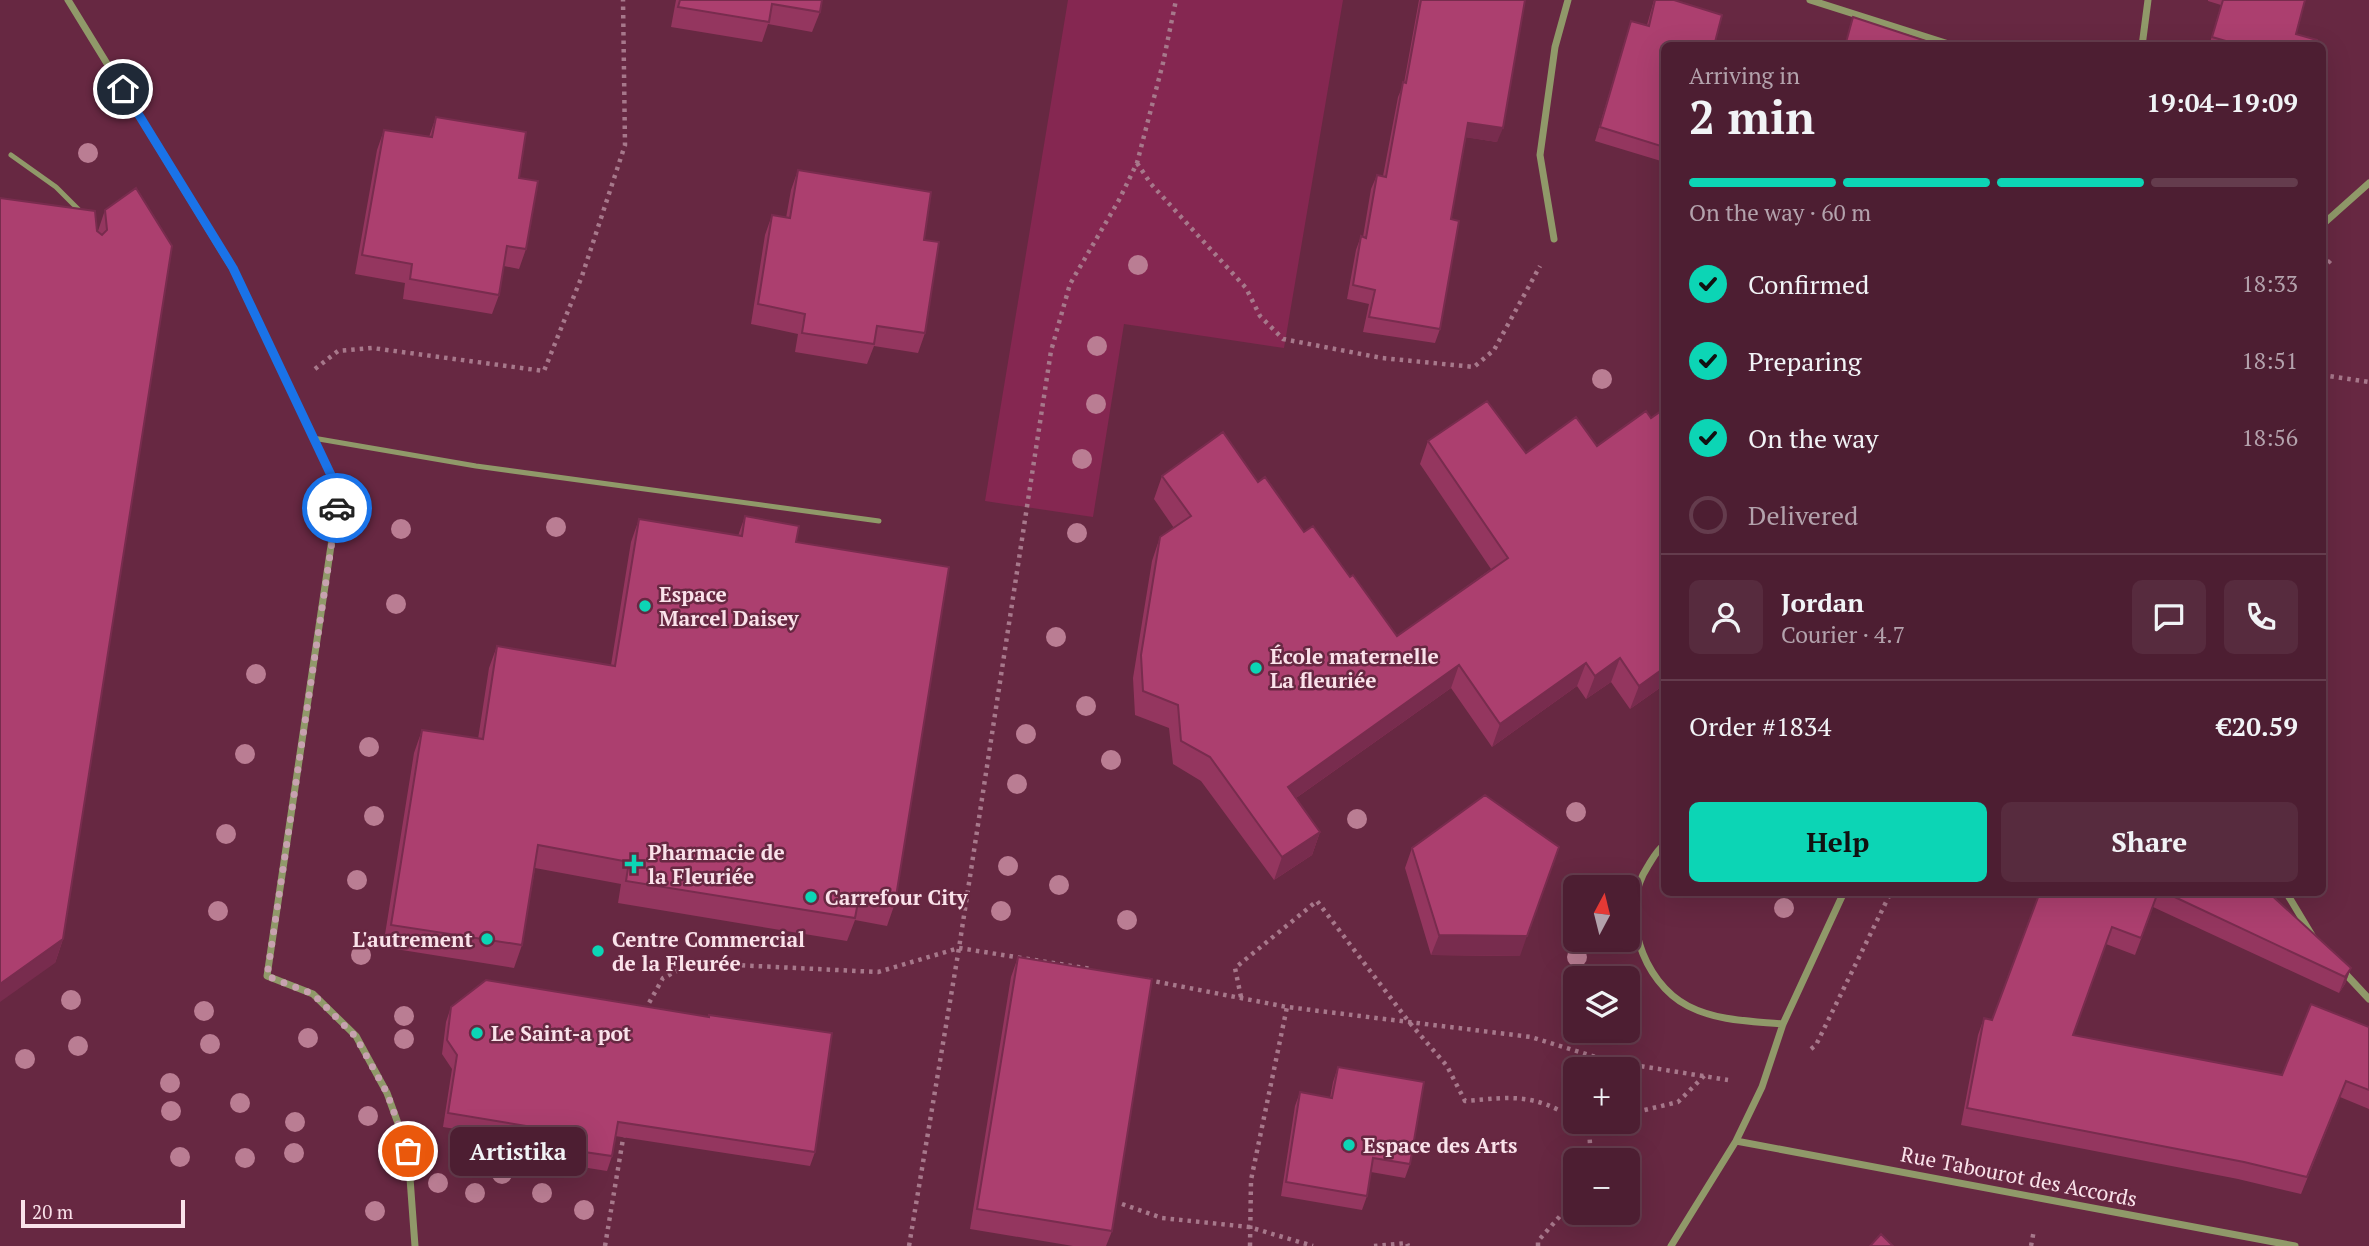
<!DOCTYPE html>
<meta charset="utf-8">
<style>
:root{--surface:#4d1e32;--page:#572b3e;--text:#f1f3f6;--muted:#b3a2ac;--line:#643c4d;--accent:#0cd5b5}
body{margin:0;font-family:"PT Serif",serif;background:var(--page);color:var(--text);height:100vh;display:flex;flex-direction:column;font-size:26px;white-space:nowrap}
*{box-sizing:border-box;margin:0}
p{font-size:23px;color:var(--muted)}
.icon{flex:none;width:38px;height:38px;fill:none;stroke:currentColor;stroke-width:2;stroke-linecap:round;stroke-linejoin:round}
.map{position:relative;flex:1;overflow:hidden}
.panel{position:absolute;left:1661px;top:42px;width:665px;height:854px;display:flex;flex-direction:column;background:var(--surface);border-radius:10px;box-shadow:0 7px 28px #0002,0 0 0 2px var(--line)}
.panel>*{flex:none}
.needle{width:46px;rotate:7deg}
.buttons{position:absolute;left:1563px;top:875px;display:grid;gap:14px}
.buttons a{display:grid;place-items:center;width:77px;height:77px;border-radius:10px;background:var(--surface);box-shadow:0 7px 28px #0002,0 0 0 2px var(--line);font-size:35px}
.scale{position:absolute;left:21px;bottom:18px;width:164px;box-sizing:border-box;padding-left:7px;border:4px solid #fae2ea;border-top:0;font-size:19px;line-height:24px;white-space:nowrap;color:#fae2ea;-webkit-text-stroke:5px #672842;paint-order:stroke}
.pin{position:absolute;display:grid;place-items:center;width:60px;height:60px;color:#fff;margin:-30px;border:4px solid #fff;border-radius:50%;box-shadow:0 2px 7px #0007}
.courier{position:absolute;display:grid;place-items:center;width:70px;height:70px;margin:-35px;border:5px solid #1a73e8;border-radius:50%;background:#fff;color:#222;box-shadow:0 2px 9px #0007}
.bubble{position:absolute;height:49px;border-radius:10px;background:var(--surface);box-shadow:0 7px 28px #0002,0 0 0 2px var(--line);font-size:23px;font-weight:700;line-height:49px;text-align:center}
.headline em{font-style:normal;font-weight:700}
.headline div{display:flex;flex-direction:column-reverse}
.headline{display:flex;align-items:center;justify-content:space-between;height:119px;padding:0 28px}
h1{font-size:46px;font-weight:700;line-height:52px}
.bar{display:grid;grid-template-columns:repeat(4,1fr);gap:10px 7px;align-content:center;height:84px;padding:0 28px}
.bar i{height:9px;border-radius:5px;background:var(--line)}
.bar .selected{background:var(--accent)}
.bar p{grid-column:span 4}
.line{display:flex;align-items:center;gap:18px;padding:0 28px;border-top:2px solid var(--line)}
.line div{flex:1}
.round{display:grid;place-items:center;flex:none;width:74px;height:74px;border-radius:10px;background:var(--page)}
ol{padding:0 28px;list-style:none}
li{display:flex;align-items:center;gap:21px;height:77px}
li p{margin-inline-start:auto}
li .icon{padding:7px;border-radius:50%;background:var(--accent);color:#111;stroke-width:4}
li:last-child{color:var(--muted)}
li i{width:38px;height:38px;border:4px solid var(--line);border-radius:50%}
.cta{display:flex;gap:14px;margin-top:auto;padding:14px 28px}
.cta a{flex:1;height:80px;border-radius:10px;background:var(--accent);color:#111;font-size:28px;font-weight:700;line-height:80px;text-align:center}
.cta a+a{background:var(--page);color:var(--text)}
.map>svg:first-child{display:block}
.green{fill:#852751}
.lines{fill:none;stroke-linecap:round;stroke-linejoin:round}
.path{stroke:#a7788b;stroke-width:4.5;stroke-dasharray:3.5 5;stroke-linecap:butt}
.lane{stroke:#909969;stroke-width:5}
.street{stroke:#909969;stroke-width:7}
.tree{fill:#ba7d93}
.wall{fill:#94365f}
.shaded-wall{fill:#782c4e}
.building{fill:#ac3f6f;stroke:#782c4e;stroke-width:2}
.done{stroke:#c7a1af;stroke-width:7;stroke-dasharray:0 12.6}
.route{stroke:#1a73e8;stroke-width:9}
.poi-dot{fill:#0cd5b5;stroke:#672842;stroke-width:2.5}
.labels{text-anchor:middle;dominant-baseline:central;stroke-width:5;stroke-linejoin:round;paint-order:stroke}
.poi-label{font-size:21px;font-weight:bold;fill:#fae2ea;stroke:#672842;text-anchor:start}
.street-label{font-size:21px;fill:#fae2ea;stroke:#672842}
</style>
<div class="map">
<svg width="2369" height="1246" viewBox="0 0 2369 1246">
<rect width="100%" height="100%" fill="#672842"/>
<path class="green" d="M1068,0H1343L1284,348L1124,324L1093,517L985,501Z"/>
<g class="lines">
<path class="path" d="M1137,163L1151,184L1246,288L1260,316L1283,339L1382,358L1474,367L1494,350L1540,266
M2322,269L2334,257
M315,369L338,351L372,348L544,371L582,276L625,145L623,0
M2322,375L2369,382
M1148,980L1287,1007L1531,1037L1609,1061L1728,1080
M1241,997L1235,968L1317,901L1409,1022L1447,1066L1465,1101C1513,1097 1532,1093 1575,1119
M645,1010L663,978L693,963L878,972L959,948L1091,969
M1811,1049L1816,1045L1891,892
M1628,1114L1678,1102L1705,1075
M1579,1122L1589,1128
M1591,1160L1589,1128L1606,1122
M1122,1204L1162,1218L1249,1227L1313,1246
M605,1246L624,1133
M909,1246L959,948L1051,351L1070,284L1119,200L1137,163L1163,63L1176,0
M1250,1246L1251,1180L1287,1007
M1374,1246L1407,1243L1408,1246
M1538,1246V1241L1575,1199
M2031,1246L2034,1230"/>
<path class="lane" d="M11,155L56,187L82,213
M313,438L476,466L879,521"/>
<path class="street" d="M68,0L233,269L339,492L267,976L313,994L356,1036L387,1093L408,1151L415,1246
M1810,0L1955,46
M2142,46L2148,0
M2322,225L2369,183
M1554,239L1540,155L1555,47L1568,0
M1664,845C1657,850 1653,858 1648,866C1618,911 1642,982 1688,1006C1717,1021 1751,1021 1783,1024
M2286,892L2313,937
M2341,969L2369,999
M1736,1141L2295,1246
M1671,1246L1736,1141L1762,1087L1783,1024L1844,892"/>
</g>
<g class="tree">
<circle cx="88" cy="153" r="10"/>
<circle cx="1138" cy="265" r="10"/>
<circle cx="1097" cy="346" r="10"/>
<circle cx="1602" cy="379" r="10"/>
<circle cx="1096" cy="404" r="10"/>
<circle cx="1082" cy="459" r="10"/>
<circle cx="556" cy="527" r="10"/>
<circle cx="401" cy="529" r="10"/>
<circle cx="1077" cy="533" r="10"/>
<circle cx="396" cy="604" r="10"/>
<circle cx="1056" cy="637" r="10"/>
<circle cx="256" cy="674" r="10"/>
<circle cx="1086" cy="706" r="10"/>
<circle cx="1026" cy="734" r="10"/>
<circle cx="369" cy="747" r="10"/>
<circle cx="245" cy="754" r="10"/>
<circle cx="1111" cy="760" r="10"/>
<circle cx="1017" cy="784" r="10"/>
<circle cx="1576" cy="812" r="10"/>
<circle cx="374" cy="816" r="10"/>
<circle cx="1357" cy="819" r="10"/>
<circle cx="226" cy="834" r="10"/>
<circle cx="1008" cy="866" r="10"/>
<circle cx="357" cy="880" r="10"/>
<circle cx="1059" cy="885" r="10"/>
<circle cx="1784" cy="908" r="10"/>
<circle cx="218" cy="911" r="10"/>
<circle cx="1001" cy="911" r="10"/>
<circle cx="1127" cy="920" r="10"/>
<circle cx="361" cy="955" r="10"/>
<circle cx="1577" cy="957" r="10"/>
<circle cx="71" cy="1000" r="10"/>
<circle cx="204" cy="1011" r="10"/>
<circle cx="404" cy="1016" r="10"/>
<circle cx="308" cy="1038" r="10"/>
<circle cx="404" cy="1039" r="10"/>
<circle cx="210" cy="1044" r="10"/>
<circle cx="78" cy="1046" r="10"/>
<circle cx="25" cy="1059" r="10"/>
<circle cx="170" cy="1083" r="10"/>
<circle cx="240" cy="1103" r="10"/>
<circle cx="171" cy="1111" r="10"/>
<circle cx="368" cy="1116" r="10"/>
<circle cx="295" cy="1122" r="10"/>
<circle cx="294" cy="1153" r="10"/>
<circle cx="180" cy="1157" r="10"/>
<circle cx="245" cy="1158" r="10"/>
<circle cx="502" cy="1174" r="10"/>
<circle cx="438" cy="1183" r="10"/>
<circle cx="475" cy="1193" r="10"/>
<circle cx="542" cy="1193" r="10"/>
<circle cx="584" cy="1210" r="10"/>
<circle cx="375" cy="1211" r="10"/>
</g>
<path class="wall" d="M676,0H822L820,12L812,32L768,24L762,42L671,27Z
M1419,0H1525L1497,142L1466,137L1451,219L1440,329L1435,343L1363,332L1369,304L1347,299L1356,250L1361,236L1363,237L1371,189L1377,175L1383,176L1398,97L1404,83Z
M1654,0H1674L1664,46V153L1661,161L1595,141L1631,21L1647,25Z
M2208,0H2305L2296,34L2315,46H2209L2221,5L2208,1Z
M436,117L519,178L526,249L519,269L504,266L499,295L492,314L403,299L405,283L355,274L377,150L384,130L429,137Z
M798,170L924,240L925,333L918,353L874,346L867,364L795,352L798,334L751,324L765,235L772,215L786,218L791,190Z
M136,188L63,939L55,963L97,231H98L105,210Z
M1428,441L1664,685L1630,709L1611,682L1586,699L1577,686L1492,747L1451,688L1296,798L1320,832L1312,855L1274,880L1201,781L1173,764L1169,728L1135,715L1133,678L1152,561L1160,537L1174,528L1154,499L1162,476L1258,482L1304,532L1350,577L1397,636L1491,569L1420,464Z
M745,516L796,542L895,903L887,926L855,920L847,941L618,903L621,884L535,868L522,945L514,968L383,947L414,753L422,730L478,739L489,668L497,646L611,665L631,542L639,519L738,536Z
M1412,848L1520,956L1431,955L1405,868Z
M2040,892H2268L2351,968L2345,984L2339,993L2153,907L2135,955L2106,944L2073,1035L2282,1075L2369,1027V1109L2340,1097L2301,1194L2238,1179L1961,1125L1978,1035L1984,1018L1992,1020Z
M1018,957L1112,1231L1106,1246H1073L970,1229L1011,977Z
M451,1007L815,1152L810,1166L615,1136L612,1156L607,1171L538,1160L540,1143L443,1127L452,1069L442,1054L446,1022Z
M1338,1067L1410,1164L1405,1178L1371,1172L1367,1196L1362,1210L1281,1196L1295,1106L1300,1092L1330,1098L1333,1082Z"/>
<path class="shaded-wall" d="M1468,123L1503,128L1497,142L1463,137Z
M1620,658L1611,682L1586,699L1595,676Z
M1586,663L1577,686L1492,747L1500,724Z
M1459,665L1451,688L1279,810L1288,787Z
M1664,668V685L1630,709L1639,686Z
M1320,832L1312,855L1274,880L1282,857Z
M1439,935L1527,936L1520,956L1431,955Z
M63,939L55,963L0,1002V984Z
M2351,968L2345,984L2339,993L2345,977Z"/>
<path class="building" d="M680,0H822L820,12L772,4L769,22L678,7Z
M1421,0H1525L1503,128L1468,123L1451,219L1459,221L1440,329L1369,317L1375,290L1353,285L1361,236L1366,238L1377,175L1386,177L1403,82L1406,83Z
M1655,0H1674L1722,15L1714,46H1664V147L1600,127L1631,21L1649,26Z
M2223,0H2305L2296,34L2317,40L2315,46H2243L2212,37Z
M1853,17L1941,46H1845Z
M436,117L526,132L519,178L538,181L526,249L507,246L499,295L410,279L412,264L362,255L384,130L432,137Z
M798,170L931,192L924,240L939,242L925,333L877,326L874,344L802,333L805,314L758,304L772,215L790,218Z
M136,188L172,246L63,939L0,984V198L95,211L97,231L102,235L107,230L105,210Z
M1487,401L1526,453L1576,417L1597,446L1646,411L1651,418L1664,409V668L1639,686L1620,658L1595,676L1586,663L1500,724L1459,665L1288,787L1320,832L1282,857L1210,757L1181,741L1178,705L1143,691L1141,655L1160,537L1191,516L1162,476L1223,432L1258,482L1265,477L1304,532L1313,526L1350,577L1353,575L1397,636L1508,558L1428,441Z
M745,516L799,526L796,542L949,567L895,903L859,897L855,918L626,881L629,862L538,845L522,945L391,925L422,730L483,739L497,646L615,666L639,519L742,536Z
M1485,795L1559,847L1527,936L1439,935L1412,848Z
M2040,892H2158L2141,938L2112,927L2073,1035L2282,1075L2311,1004L2369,1027V1090L2346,1081L2307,1177L2244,1162L1967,1108L1984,1018L1992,1020Z
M2164,892H2268L2351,968L2345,977Z
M1018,957L1152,979L1112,1231L977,1209Z
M486,980L709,1017V1015L832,1033L815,1152L618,1122L612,1156L543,1146L545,1129L448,1113L457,1055L447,1040L451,1007Z
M1338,1067L1424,1082L1410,1164L1373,1158L1367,1196L1286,1182L1300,1092L1332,1098Z
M1881,1234L1893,1246H1870Z"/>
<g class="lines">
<path class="done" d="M337,508L267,976L313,994L356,1037L387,1093L408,1151"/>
<path class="route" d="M123,89L233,268L339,492L337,508"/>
</g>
<g class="poi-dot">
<circle cx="645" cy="606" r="7"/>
<circle cx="1256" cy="668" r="7"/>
<path d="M630.5 853.5h7v7h7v7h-7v7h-7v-7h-7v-7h7z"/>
<circle cx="811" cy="897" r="7"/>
<circle cx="487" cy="939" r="7"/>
<circle cx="598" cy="951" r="7"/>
<circle cx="477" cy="1033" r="7"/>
<circle cx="1349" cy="1145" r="7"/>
</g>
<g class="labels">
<g class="poi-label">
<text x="659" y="594">Espace<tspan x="659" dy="24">Marcel Daisey</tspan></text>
<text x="1270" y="656">École maternelle<tspan x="1270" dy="24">La fleuriée</tspan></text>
<text x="648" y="852">Pharmacie de<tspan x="648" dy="24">la Fleuriée</tspan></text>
<text x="825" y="897">Carrefour City</text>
<text x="473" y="939" text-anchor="end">L'autrement</text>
<text x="612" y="939">Centre Commercial<tspan x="612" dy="24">de la Fleurée</tspan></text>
<text x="491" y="1033">Le Saint-a pot</text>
<text x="1363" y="1145">Espace des Arts</text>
</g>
<g class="street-label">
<text transform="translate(2019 1176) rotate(11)">Rue Tabourot des Accords</text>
</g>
</g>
</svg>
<div class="buttons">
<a><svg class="needle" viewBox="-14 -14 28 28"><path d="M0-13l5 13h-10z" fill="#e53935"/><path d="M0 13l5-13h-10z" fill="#b3a2ac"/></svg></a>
<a><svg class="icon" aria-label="layers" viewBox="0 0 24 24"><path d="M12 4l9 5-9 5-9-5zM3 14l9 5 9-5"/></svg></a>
<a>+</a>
<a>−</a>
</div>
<div class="scale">20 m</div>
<div class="pin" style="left:408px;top:1151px;background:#ea580c"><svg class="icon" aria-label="bag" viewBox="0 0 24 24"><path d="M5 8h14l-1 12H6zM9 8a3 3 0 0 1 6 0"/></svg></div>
<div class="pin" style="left:123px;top:89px;background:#1f2937"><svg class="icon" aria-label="home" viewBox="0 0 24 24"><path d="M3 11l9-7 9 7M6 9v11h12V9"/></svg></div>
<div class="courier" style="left:337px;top:508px"><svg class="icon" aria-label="car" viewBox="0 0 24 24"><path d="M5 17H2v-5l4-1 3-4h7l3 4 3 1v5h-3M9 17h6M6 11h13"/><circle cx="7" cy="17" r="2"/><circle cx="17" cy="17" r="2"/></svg></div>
<div class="bubble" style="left:450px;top:1127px;width:136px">Artistika</div>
<section class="panel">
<div class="headline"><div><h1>2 min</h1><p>Arriving in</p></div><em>19:04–19:09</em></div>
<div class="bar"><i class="selected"></i><i class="selected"></i><i class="selected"></i><i></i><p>On the way · 60 m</p></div>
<ol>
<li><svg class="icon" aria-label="check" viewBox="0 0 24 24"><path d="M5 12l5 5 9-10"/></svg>Confirmed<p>18:33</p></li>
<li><svg class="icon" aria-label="check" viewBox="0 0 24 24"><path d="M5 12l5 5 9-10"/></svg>Preparing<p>18:51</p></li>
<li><svg class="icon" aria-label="check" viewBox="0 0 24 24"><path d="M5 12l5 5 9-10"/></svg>On the way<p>18:56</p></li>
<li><i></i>Delivered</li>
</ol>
<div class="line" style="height:126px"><a class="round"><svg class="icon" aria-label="person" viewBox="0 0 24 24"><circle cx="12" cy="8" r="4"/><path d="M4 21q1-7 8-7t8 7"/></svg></a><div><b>Jordan</b><p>Courier · 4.7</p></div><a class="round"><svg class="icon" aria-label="chat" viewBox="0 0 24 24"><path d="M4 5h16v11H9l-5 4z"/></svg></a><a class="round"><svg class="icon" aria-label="phone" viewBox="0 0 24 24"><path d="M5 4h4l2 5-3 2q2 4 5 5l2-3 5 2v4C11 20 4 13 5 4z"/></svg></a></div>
<div class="line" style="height:91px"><div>Order #1834</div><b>€20.59</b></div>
<div class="cta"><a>Help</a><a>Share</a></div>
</section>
</div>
